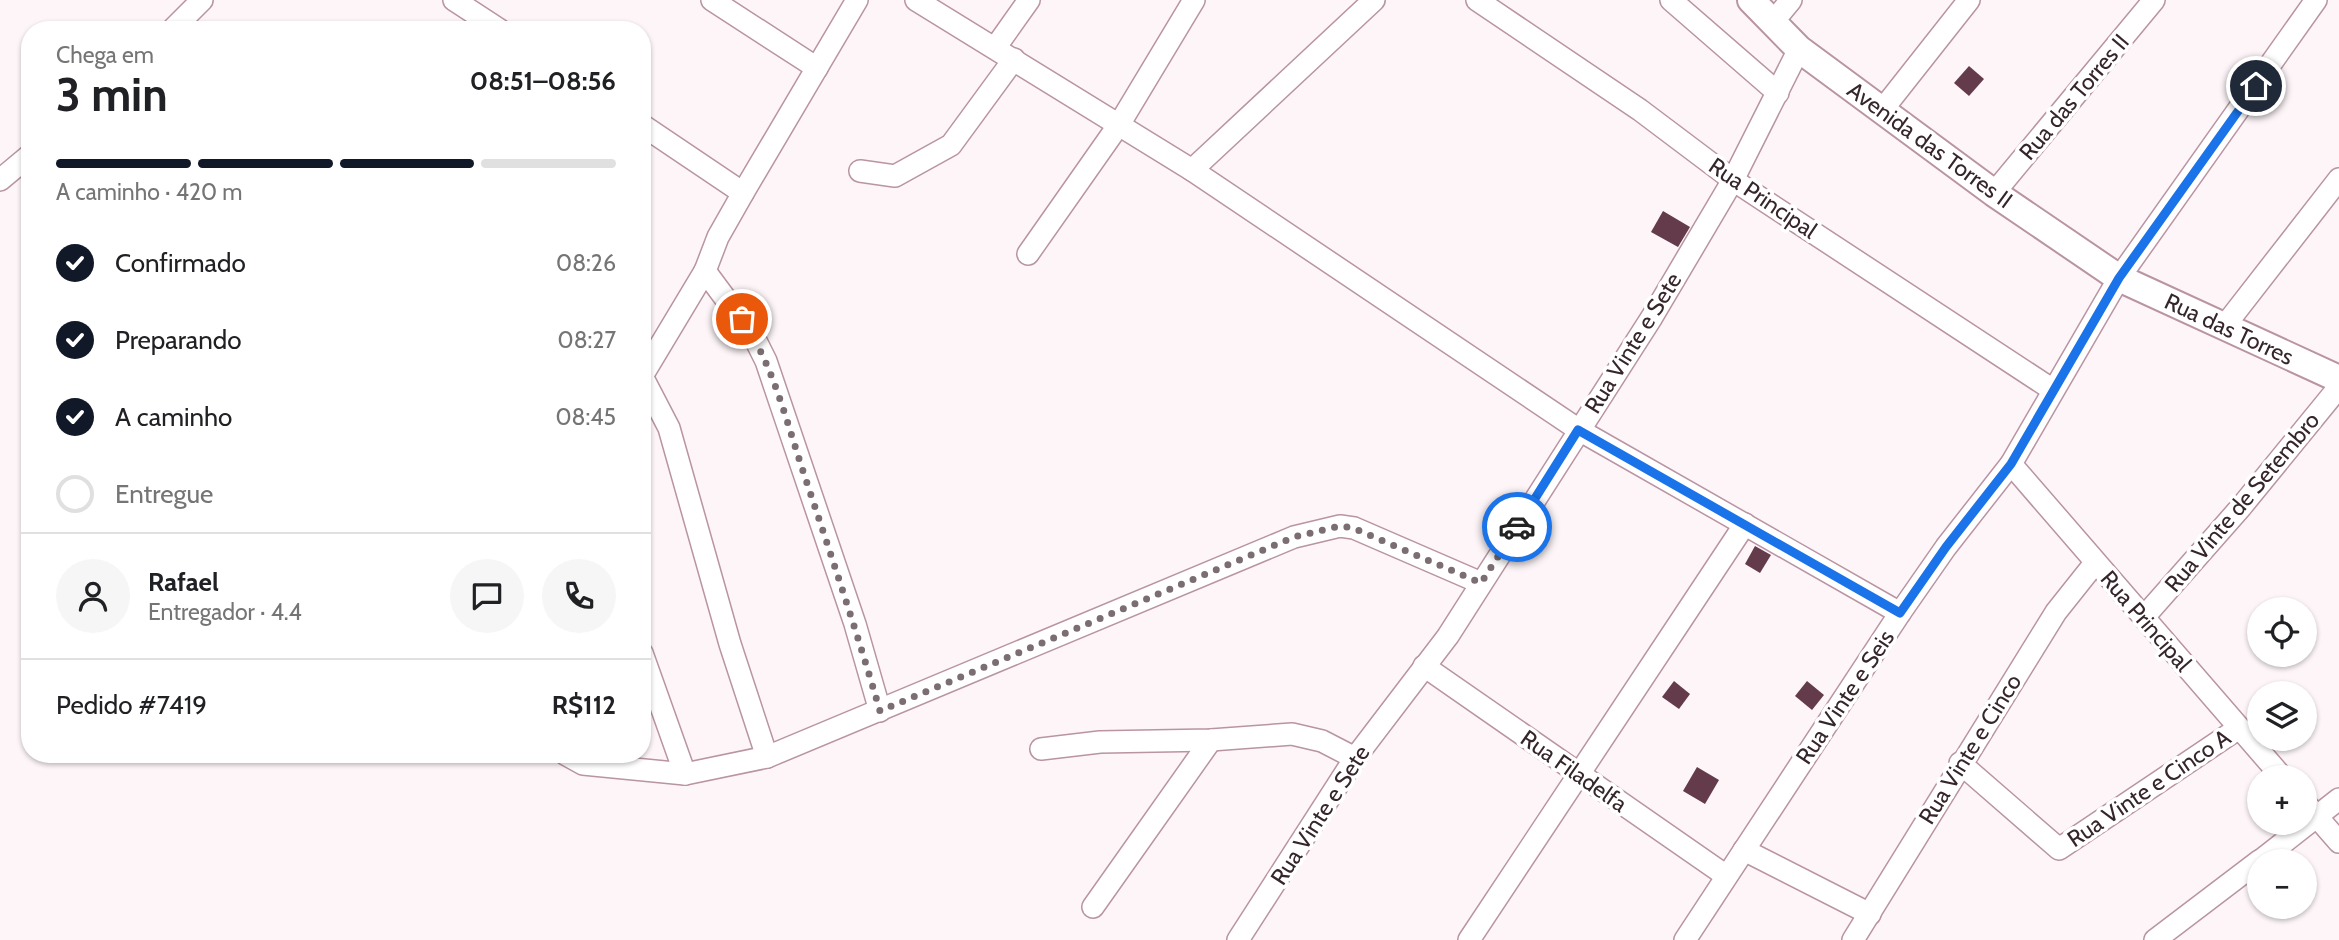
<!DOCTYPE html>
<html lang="pt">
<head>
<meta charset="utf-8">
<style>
  body { margin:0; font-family:Cabin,sans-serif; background:#f6f6f6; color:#202124; height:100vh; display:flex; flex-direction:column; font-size:26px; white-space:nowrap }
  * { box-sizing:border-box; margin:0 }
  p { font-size:23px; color:#757577 }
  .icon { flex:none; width:38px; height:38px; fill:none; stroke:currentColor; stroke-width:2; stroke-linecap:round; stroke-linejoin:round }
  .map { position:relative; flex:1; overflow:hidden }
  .sheet { position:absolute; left:21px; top:21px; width:630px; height:742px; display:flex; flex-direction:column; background:#fff; border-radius:28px; box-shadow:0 2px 5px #0004 }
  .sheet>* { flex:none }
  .fabs { position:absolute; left:2247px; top:597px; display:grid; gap:14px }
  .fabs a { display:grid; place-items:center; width:70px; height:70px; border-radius:50%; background:#fff; box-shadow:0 2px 5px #0004; font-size:35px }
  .pin { position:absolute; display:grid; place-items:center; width:60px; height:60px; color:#fff; margin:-30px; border:4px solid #fff; border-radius:50%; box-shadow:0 2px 7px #0007 }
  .courier { position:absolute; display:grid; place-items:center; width:70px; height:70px; margin:-35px; border:5px solid #1a73e8; border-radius:50%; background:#fff; color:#222; box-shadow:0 2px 9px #0007 }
  .headline em { font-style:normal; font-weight:700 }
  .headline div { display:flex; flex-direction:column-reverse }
  .headline { display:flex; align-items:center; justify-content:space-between; height:119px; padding:0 35px }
  h1 { font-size:46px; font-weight:700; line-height:52px }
  .bar { display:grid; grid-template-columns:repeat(4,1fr); gap:10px 7px; align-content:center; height:84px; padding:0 35px }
  .bar i { height:9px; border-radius:5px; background:#e0e0e0 }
  .bar .on { background:#111827 }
  .bar p { grid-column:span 4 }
  .line { display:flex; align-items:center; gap:18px; padding:0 35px; border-top:2px solid #e0e0e0 }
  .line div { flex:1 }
  .round { display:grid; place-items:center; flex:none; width:74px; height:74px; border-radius:37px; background:#f6f6f6 }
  ol { padding:0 35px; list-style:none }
  li { display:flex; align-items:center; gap:21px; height:77px }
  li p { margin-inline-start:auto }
  li .icon { padding:7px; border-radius:50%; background:#111827; color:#fff; stroke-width:4 }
  li:last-child { color:#757577 }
  li i { width:38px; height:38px; border:4px solid #e0e0e0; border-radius:50% }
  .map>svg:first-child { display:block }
</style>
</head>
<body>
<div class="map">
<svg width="2339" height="940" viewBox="0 0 2339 940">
  <rect width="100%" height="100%" fill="#fdf5f8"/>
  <g fill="#633b4b">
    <path d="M1969,66L1984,79L1969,96L1954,83Z"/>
    <path d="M1663,211L1690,227L1678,247L1651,232Z"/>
    <path d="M1755,546L1771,555L1760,573L1745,564Z"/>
    <path d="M1674,681L1690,694L1679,709L1662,697Z"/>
    <path d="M1807,681L1824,695L1812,710L1795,696Z"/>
    <path d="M1697,767L1719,780L1705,804L1683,791Z"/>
  </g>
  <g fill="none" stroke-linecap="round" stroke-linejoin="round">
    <g stroke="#b994a2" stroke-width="24">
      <g id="minor">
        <path d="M454,0L500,30"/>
        <path d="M712,0L817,68"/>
        <path d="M916,0L1192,170L1579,430L1900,613"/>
        <path d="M1477,0L1640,110L1733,180L2053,390"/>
        <path d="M1671,0L1778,93"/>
        <path d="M1772,23L1791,0"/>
        <path d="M172,30L202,0"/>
        <path d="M995,48L1029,0"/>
        <path d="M1883,109L1969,0"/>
        <path d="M642,125L743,193"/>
        <path d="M1192,170L1374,0"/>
        <path d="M860,171L895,176L951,145L1014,59"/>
        <path d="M0,180L30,155"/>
        <path d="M1994,193L2154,0"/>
        <path d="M1028,254L1120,123L1194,0"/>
        <path d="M705,271L754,337L766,361L855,624L880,711"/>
        <path d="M2223,328L2339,179"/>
        <path d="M642,376L705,271L718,237L743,193L857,0"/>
        <path d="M642,376L669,428L730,644L767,757"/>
        <path d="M2011,464L2282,777"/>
        <path d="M2144,617L2241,507L2339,387"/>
        <path d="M642,653L685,774"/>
        <path d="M1424,666L1725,875"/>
        <path d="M1041,749L1100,742L1211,740L1292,734L1322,741L1355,758"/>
        <path d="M565,754L583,764L685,774L767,757L1294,537L1340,526L1354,528L1481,583"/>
        <path d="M1960,763L2059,849L2239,728"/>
        <path d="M2305,803L2339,842"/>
        <path d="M1744,850L1870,914"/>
        <path d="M2260,861L2339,799"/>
        <path d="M1093,907L1211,740"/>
        <path d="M1238,940L1355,758L1448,636L1652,317L1733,180L1799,49"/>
        <path d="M1469,940L1745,524"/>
        <path d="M1685,940L1900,613L1946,547L2011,464L2119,278L2316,0"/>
        <path d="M1853,940L2056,612L2095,563"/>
        <path d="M2155,940L2259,861"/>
      </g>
    </g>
    <g stroke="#b994a2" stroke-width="30">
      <path id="tertiary" d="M1751,0L1799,49L1994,193L2119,278L2339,379"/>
    </g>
    <use href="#minor" stroke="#fff" stroke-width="21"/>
    <use href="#tertiary" stroke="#fff" stroke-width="26"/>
  </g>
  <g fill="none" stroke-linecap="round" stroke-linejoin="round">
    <path stroke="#7b6e73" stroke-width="7" stroke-dasharray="0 12.6" d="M742,319C774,366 787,424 805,477C831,555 857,632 880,711L1294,537L1340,526L1353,528L1481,583L1517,527"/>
    <path stroke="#1a73e8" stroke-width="9" d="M1517,527L1578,430L1900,613L1946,547L2011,464L2119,278L2256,86"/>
  </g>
  <g text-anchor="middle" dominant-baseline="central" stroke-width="7" stroke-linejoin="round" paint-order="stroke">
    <g font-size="23" fill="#35262c" stroke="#fff">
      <text transform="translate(2074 97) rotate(-50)">Rua das Torres II</text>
      <text transform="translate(1930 145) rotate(36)">Avenida das Torres II</text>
      <text transform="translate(1763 198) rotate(34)">Rua Principal</text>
      <text transform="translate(2229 329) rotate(25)">Rua das Torres</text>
      <text transform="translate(1633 343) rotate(-58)">Rua Vinte e Sete</text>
      <text transform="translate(2242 502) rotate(-50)">Rua Vinte de Setembro</text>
      <text transform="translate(2146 621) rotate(49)">Rua Principal</text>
      <text transform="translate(1845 697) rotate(-56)">Rua Vinte e Seis</text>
      <text transform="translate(1970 749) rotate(-58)">Rua Vinte e Cinco</text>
      <text transform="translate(1574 771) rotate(35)">Rua Filadelfa</text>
      <text transform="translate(2149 788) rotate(-34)">Rua Vinte e Cinco A</text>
      <text transform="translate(1320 815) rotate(-57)">Rua Vinte e Sete</text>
    </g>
  </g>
</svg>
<div class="fabs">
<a><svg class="icon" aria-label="locate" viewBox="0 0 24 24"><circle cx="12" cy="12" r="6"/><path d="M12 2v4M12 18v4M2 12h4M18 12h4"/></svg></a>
<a><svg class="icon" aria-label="layers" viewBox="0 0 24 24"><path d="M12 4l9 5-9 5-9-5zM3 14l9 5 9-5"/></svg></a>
<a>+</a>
<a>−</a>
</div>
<div class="pin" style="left:742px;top:319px;background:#ea580c"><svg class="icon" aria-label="bag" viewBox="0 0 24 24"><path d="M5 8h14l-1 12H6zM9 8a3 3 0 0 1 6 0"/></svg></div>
<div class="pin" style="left:2256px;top:86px;background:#1f2937"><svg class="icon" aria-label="home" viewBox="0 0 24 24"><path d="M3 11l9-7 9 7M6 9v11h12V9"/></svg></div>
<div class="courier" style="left:1517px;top:527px"><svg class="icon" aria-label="car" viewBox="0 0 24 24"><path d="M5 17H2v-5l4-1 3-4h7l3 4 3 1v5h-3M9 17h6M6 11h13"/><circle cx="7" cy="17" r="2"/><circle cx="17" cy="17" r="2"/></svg></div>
<section class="sheet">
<div class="headline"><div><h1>3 min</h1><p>Chega em</p></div><em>08:51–08:56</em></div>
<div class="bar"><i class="on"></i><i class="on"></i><i class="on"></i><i></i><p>A caminho · 420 m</p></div>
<ol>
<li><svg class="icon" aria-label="check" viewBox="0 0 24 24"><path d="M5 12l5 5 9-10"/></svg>Confirmado<p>08:26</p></li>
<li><svg class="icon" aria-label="check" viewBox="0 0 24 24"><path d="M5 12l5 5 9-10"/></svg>Preparando<p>08:27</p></li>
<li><svg class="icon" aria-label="check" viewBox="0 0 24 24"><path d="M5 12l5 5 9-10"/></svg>A caminho<p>08:45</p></li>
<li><i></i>Entregue</li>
</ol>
<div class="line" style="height:126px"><a class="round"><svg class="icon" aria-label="person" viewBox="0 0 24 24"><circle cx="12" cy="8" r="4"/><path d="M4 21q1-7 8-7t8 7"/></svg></a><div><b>Rafael</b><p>Entregador · 4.4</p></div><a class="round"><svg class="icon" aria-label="chat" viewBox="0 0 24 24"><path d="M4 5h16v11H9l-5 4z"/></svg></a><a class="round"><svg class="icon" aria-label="phone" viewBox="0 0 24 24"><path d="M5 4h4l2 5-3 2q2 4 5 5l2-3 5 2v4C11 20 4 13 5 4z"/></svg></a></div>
<div class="line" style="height:91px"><div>Pedido #7419</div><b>R$112</b></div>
</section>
</div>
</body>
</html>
